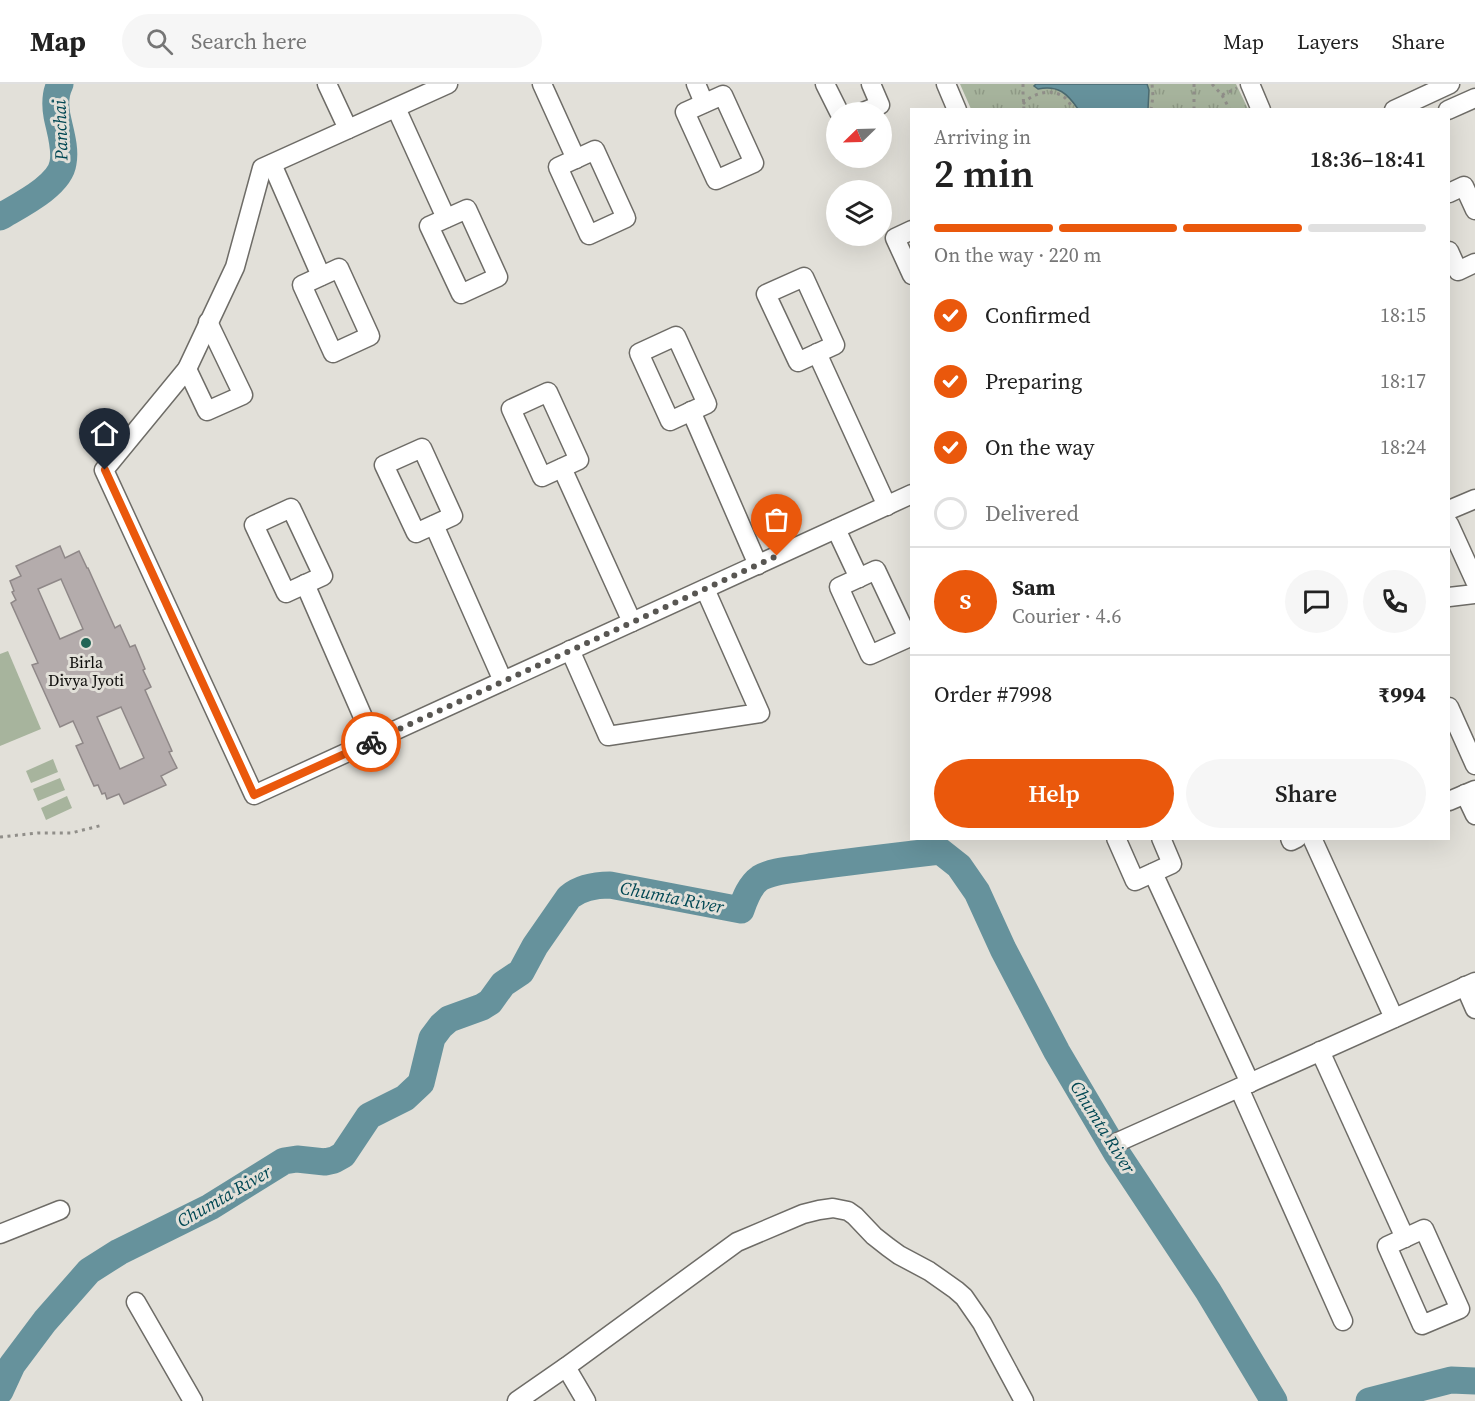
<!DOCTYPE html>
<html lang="en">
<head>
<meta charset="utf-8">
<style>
  body { margin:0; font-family:"Source Serif 4",serif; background:#f6f6f6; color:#222; height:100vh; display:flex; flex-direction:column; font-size:22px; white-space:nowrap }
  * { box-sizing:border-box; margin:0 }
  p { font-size:20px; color:#767676 }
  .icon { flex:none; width:33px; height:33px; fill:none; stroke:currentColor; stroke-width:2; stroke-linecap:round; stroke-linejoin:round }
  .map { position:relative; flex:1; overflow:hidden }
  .side { position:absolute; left:910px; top:24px; width:540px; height:732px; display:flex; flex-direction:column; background:#fff; border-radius:0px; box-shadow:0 6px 24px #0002 }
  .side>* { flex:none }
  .needle { width:39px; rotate:247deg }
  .fabs { position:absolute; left:826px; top:18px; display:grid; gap:12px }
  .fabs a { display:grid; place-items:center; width:66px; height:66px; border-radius:50%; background:#fff; box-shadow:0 6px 24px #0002; font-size:30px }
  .pin { position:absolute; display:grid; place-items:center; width:51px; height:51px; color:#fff; margin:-62px -26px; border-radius:50% 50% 50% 0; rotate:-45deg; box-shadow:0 0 6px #0007 }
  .pin .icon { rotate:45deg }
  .courier { position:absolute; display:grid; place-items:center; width:60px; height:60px; margin:-30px; border:4px solid #ea580c; border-radius:50%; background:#fff; color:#222; box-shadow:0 2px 8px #0007 }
  .head em { font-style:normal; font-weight:600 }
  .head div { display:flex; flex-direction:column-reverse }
  .head { display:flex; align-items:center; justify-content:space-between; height:102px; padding:0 24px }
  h1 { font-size:39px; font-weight:600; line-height:45px }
  .bar { display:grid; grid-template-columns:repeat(4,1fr); gap:9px 6px; align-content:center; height:72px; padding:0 24px }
  .bar i { height:8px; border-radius:4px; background:#e0e0e0 }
  .bar .selected { background:#ea580c }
  .bar p { grid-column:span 4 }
  .line { display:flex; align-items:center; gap:15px; padding:0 24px; border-top:2px solid #e0e0e0 }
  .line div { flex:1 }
  .round { display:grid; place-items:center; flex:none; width:63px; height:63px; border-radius:32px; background:#f6f6f6 }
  ol { padding:0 24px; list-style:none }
  li { display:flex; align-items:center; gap:18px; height:66px }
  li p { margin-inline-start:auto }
  li .icon { padding:6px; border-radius:50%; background:#ea580c; color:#fff; stroke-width:4 }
  li:last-child { color:#767676 }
  li i { width:33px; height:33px; border:3px solid #e0e0e0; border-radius:50% }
  .primary-button { display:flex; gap:12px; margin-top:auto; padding:12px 24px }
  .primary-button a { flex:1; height:69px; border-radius:36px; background:#ea580c; color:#fff; font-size:24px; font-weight:600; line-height:69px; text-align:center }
  .primary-button a+a { background:#f6f6f6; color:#222 }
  header { display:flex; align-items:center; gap:36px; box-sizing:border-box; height:84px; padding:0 30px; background:#fff; border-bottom:2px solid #e0e0e0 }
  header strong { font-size:28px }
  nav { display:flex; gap:33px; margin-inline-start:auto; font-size:21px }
  .search { width:420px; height:54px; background:#f6f6f6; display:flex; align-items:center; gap:15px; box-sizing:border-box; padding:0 21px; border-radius:33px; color:#767676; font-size:22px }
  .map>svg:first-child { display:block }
</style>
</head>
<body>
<header>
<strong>Map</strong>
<div class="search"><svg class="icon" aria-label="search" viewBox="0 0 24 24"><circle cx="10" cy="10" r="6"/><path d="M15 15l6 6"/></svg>Search here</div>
<nav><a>Map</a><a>Layers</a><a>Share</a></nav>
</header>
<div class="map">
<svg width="1475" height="1317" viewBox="0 0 1475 1317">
  <defs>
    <pattern id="grass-tufts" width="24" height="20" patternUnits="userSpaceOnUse" patternTransform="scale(1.5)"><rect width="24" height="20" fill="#a7b49d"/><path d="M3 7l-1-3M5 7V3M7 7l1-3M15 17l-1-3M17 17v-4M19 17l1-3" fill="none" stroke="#8f9a86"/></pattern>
  </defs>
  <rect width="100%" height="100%" fill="#e2e0d9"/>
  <path fill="url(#grass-tufts)" d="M960,0H1236L1248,25H971Z"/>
  <g fill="#a7b49d">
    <path d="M8,567L41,645L0,662V570Z"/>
    <path d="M53,675L58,688L31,699L26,687Z"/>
    <path d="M60,694L65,706L38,717L33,705Z"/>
    <path d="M67,712L72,724L46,736L41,724Z"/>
  </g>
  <path fill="#66929c" stroke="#4b6a70" stroke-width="1.5" d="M1036,0H1147L1149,6L1148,25H1078C1067,9 1058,1 1038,5L1034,2Z"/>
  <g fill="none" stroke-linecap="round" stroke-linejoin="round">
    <g stroke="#66929c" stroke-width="27">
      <path d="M0,133C18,122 60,102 63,79C66,64 60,47 57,32C55,21 55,10 60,0"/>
      <path d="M0,1307L12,1281L45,1237L89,1187L119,1168L210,1123L284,1077L297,1075L325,1078L334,1076L343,1071L369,1032L405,1014L421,999L432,954L441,942L449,935L482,923L490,918L503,900L521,888L535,862L569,813C581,803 595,801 610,801L741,826C745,814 750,801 760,794C774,786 794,786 810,783C854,777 897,772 940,767L959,782L977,808L1003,865L1057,968L1116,1068L1208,1207L1274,1317"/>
      <path d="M1369,1317L1451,1296L1475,1297"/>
    </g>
  </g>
  <path fill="#b4acac" stroke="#8f8888" stroke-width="1.5" fill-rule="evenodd" d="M60,462L65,474L79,467L87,484H88L115,544L120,541L130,563L135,561L145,585L143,586L151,603L145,606L172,667L169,668L177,684L161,692L166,701L124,720L119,710L107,715L105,709L102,710L98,701L94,702L76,662L83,659L73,637L60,643L32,581L38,579L11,519L16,516L12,508L14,507L10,497L21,492L16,482ZM61,495L83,545L60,555L38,505ZM121,623L144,674L120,685L97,633Z"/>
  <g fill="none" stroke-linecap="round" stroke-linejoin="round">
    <g stroke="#6e6c67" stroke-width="21">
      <g id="minor">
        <path d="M327,0L348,45"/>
        <path d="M448,0L262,84L235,183L187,285L104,386L254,711L912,410"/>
        <path d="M542,0L576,75"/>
        <path d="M696,0L704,19"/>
        <path d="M825,0L839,28"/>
        <path d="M946,0L957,26"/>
        <path d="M1250,0L1261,26"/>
        <path d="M723,11L754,79L716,96L685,28Z"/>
        <path d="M396,24L446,134"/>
        <path d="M1394,26L1450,0"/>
        <path d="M1448,26L1475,14"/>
        <path d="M863,28L880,21L871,0"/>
        <path d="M595,66L626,134L589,151L558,83Z"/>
        <path d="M272,80L321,192"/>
        <path d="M1449,109L1464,102L1475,126"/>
        <path d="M467,125L498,193L461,210L429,142Z"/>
        <path d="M912,146L895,154L912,191"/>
        <path d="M1449,167L1458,187L1475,179"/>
        <path d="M339,184L370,252L333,269L302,201Z"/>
        <path d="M804,193L835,261L798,278L766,210Z"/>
        <path d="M676,252L707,320L670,337L639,269Z"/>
        <path d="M817,269L887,422"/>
        <path d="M187,285L207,327L243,311L208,238"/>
        <path d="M548,308L579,376L542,393L511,325Z"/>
        <path d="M691,327L758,481"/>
        <path d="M422,364L453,432L416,449L384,381Z"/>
        <path d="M562,384L632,538"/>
        <path d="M291,424L323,492L286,509L254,441Z"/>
        <path d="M1449,426L1475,415"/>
        <path d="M1449,440L1475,497"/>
        <path d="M434,441L503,597"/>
        <path d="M836,445L859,494"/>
        <path d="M876,486L908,554L870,571L839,503Z"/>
        <path d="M305,500L373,656"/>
        <path d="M1449,513L1475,510"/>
        <path d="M570,566L608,652L760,629L705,505"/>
        <path d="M1449,623L1475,681"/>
        <path d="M1465,710L1475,731"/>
        <path d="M1449,717L1475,706"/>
        <path d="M1116,754L1135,797L1172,780L1161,754"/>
        <path d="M1290,754L1291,757L1297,754"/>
        <path d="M1312,754L1394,934"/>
        <path d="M1153,789L1250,999"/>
        <path d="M1465,902L1475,925"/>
        <path d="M1320,967L1405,1154"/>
        <path d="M1239,1004L1343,1237"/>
        <path d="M1118,1058L1475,898"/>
        <path d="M1424,1145L1460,1225L1422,1241L1387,1162Z"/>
        <path d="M0,1150L60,1126"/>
        <path d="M136,1218L193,1317"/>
        <path d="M566,1283L586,1317"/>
        <path d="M517,1317L566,1283L737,1158L803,1130L819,1126L833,1124L848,1127L855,1132L874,1152L888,1163L899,1171L929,1187L956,1206L964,1213L982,1239L1024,1317"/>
      </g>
    </g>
    <g stroke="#908e89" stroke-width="3" stroke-dasharray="3 4.5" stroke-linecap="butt">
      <path d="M1023,0V9L1024,26"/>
      <path d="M1194,0V26"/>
      <path d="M1212,0L1222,11L1230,26"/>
      <path d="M1222,11L1237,4"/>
      <path d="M1023,20C1032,9 1052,4 1064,13C1068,16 1071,21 1073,26"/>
      <path d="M1151,26L1153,12L1152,0"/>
      <path d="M0,753L38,749H71L103,741"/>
    </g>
    <use href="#minor" stroke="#fff" stroke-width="18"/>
  </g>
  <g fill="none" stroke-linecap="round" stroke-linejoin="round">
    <path stroke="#585652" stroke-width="6" stroke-dasharray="0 10.8" d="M371,658L777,472"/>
    <path stroke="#ea580c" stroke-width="8" d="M105,386L254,711L371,658"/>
  </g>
  <circle fill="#216556" stroke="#e2e0d9" stroke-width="2" cx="86" cy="559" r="6"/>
  <g text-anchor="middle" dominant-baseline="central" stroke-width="6" stroke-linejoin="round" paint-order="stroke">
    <g font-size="16" fill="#0d0c0a" stroke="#e2e0d9">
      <text x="86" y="578">Birla<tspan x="86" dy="18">Divya Jyoti</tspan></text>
    </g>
    <g font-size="18" font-style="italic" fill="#004753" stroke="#e2e0d9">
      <text transform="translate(60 46) rotate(-92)">Panchai</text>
      <text transform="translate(672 813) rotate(11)">Chumta River</text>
      <text transform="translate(1103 1043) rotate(58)">Chumta River</text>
      <text transform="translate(224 1112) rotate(-30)">Chumta River</text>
    </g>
  </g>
</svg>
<div class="fabs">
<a><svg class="needle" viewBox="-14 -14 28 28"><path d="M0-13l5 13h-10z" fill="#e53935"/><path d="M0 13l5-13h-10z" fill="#767676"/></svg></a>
<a><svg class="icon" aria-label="layers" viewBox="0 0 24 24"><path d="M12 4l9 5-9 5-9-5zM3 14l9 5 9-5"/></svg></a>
</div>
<div class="pin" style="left:777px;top:472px;background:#ea580c"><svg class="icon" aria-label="bag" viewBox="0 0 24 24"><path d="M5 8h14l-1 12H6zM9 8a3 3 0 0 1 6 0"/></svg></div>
<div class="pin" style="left:105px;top:386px;background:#1f2937"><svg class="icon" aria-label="home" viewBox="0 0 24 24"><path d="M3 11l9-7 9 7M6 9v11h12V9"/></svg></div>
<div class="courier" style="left:371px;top:658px"><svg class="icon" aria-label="bike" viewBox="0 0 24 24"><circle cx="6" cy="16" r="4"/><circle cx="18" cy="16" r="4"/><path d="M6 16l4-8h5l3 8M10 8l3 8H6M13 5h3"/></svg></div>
<section class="side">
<div class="head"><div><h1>2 min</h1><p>Arriving in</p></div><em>18:36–18:41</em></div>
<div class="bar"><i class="selected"></i><i class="selected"></i><i class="selected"></i><i></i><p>On the way · 220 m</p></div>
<ol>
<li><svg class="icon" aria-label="check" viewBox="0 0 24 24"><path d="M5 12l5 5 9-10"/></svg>Confirmed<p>18:15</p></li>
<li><svg class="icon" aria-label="check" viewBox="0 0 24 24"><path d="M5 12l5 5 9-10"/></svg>Preparing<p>18:17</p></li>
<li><svg class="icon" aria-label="check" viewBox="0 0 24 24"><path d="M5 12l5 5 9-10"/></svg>On the way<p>18:24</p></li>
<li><i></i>Delivered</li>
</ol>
<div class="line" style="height:108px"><b class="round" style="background:#ea580c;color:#fff">S</b><div><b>Sam</b><p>Courier · 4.6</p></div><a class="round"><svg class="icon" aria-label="chat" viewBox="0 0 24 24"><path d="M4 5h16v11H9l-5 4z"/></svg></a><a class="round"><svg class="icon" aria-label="phone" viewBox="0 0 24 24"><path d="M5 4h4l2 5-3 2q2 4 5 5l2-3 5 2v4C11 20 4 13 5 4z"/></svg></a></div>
<div class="line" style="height:78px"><div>Order #7998</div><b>₹994</b></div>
<div class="primary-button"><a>Help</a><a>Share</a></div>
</section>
</div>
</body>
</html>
